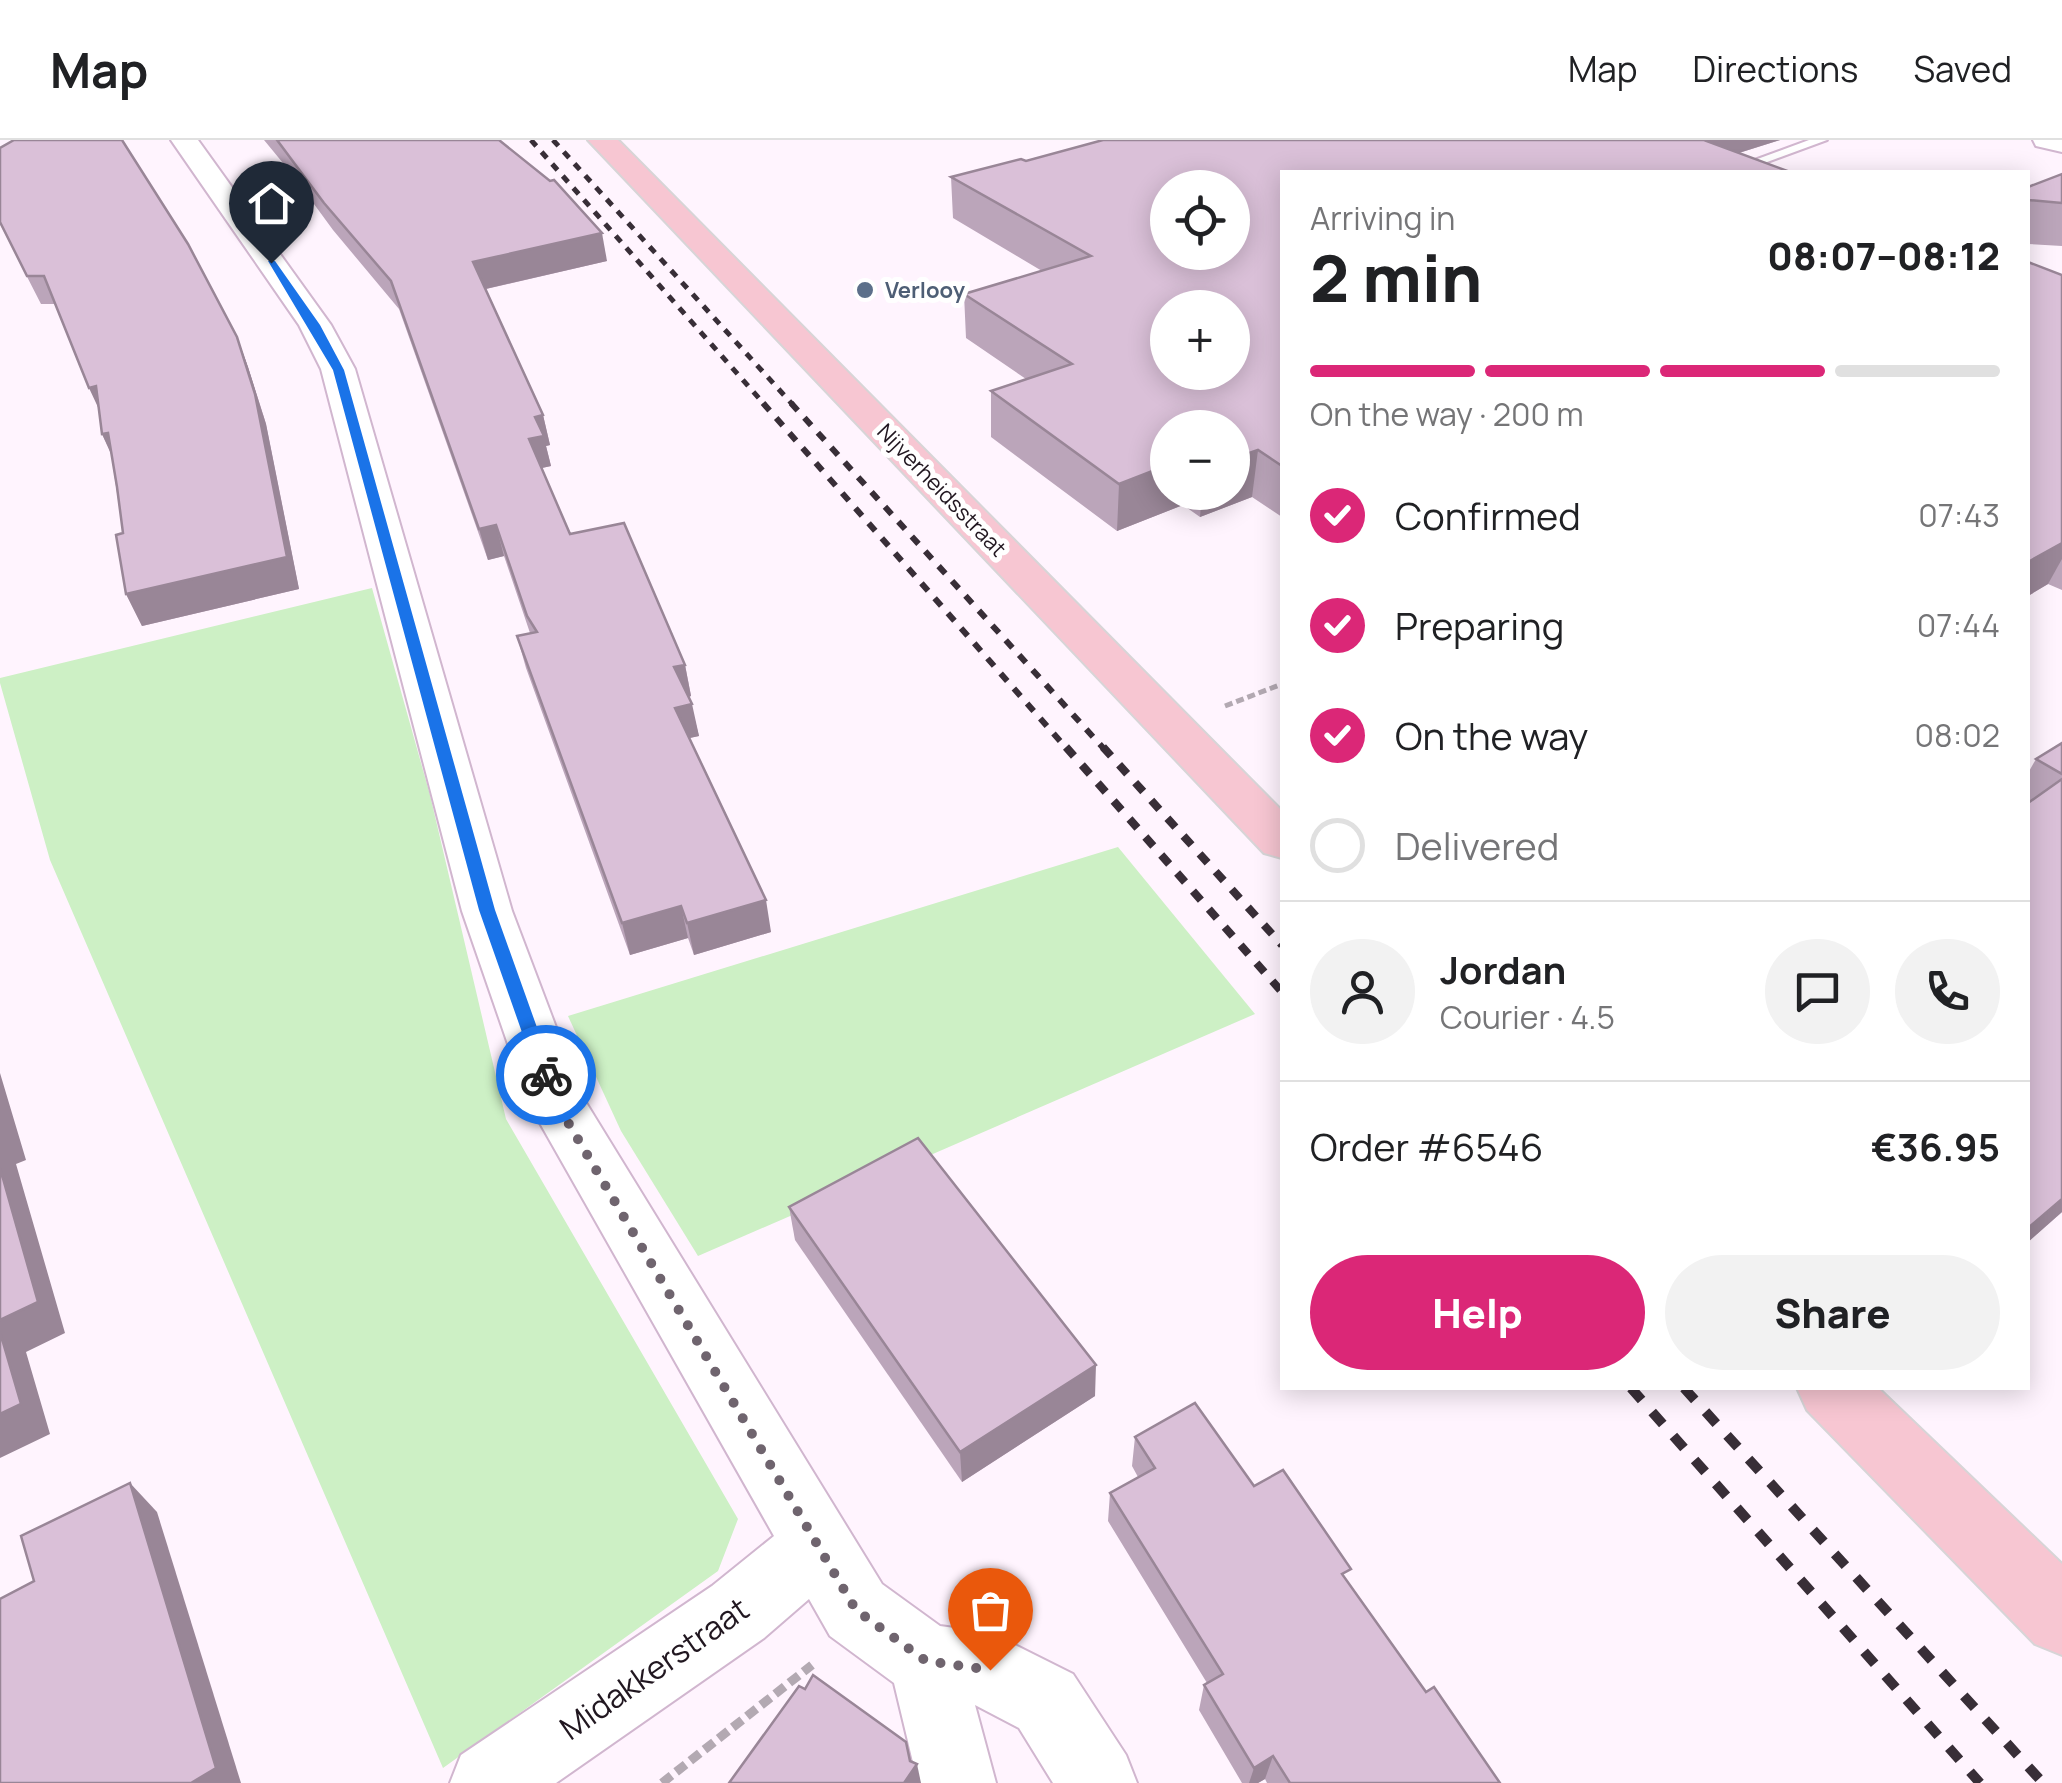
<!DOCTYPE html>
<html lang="en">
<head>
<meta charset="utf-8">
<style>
  body { margin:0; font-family:Manrope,sans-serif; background:#f2f2f2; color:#202124; height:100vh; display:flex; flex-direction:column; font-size:38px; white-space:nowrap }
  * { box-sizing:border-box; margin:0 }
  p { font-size:32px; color:#757577 }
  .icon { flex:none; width:55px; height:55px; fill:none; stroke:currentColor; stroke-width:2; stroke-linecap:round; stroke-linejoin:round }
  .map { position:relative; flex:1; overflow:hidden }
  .side { position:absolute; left:1280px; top:30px; width:750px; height:1220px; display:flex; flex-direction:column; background:#fff; border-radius:0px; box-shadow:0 5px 25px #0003 }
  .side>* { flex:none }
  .buttons { position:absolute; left:1150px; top:30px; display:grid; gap:20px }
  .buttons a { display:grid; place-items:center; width:100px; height:100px; border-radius:50%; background:#fff; box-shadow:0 5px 25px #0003; font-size:50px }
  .pin { position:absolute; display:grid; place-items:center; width:85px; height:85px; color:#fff; margin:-102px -42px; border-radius:50% 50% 50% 0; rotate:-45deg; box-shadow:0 0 10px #0007 }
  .pin .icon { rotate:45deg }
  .courier { position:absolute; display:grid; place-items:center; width:100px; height:100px; margin:-50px; border:8px solid #1a73e8; border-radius:50%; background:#fff; color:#222; box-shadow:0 2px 12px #0007 }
  .overview em { font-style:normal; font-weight:800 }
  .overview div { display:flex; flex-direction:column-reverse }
  .overview { display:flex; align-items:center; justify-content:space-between; height:170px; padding:0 30px }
  h1 { font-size:65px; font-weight:800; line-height:75px }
  .bar { display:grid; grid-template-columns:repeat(4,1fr); gap:15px 10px; align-content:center; height:120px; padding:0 30px }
  .bar i { height:12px; border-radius:8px; background:#e0e0e0 }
  .bar .active { background:#db2777 }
  .bar p { grid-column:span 4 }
  .line { display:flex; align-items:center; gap:25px; padding:0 30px; border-top:2px solid #e0e0e0 }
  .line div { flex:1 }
  .round { display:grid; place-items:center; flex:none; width:105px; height:105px; border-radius:52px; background:#f2f2f2 }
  ol { padding:0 30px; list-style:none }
  li { display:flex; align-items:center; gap:30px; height:110px }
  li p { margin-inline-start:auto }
  li .icon { padding:10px; border-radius:50%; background:#db2777; color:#fff; stroke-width:4 }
  li:last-child { color:#757577 }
  li i { width:55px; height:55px; border:5px solid #e0e0e0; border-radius:50% }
  .action { display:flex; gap:20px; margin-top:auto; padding:20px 30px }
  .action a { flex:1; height:115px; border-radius:60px; background:#db2777; color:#fff; font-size:40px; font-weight:800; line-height:115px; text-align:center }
  .action a+a { background:#f2f2f2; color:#202124 }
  header { display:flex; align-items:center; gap:60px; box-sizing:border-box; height:140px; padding:0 50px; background:#fff; border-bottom:2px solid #e0e0e0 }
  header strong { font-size:48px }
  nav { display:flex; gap:55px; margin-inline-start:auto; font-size:35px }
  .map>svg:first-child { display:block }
</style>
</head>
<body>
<header>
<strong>Map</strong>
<nav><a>Map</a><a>Directions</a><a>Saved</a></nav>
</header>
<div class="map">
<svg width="2062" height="1643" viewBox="0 0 2062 1643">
  <rect width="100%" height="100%" fill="#fff4fe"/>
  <g fill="#cdf0c5">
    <path d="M372,448L430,655L506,979L738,1379L718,1431L443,1628L50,720L0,543V538Z"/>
    <path d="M1118,707L1255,874L698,1116L621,991L568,876Z"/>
  </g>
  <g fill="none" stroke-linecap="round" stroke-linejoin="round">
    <g stroke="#d1b6cf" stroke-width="4">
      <path id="lane" d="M1809,0H1827L1740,32H1722Z"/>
    </g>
    <g stroke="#d1b6cf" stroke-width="4">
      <g id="street">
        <path d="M171,0H198L331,185L355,229L512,771L582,956L882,1444L940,1486L991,1493L1073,1534L1126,1615L1137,1643H1053L1019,1588L975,1565L996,1643H918L894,1543L830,1496L809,1459L764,1498L556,1643H450L461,1615L712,1446L774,1396L528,962L462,771L321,229L299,185Z"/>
        <path d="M2033,0H2062V12L2036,6Z"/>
      </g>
    </g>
    <g stroke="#d7d5d7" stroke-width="4">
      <g id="primary">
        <path d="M588,0H618L1282,671V718L1264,713Z"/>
        <path d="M1797,1248H1878L2062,1424V1515L2035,1504L1807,1270Z"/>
      </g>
    </g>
    <path stroke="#b3a9b2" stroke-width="5" stroke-dasharray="8 4" stroke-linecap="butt" d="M1225,566L1282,544"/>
    <path stroke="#b3a9b2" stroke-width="9" stroke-dasharray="12 6" stroke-linecap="butt" d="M662,1643L812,1525"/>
    <use href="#lane" fill="#fff" fill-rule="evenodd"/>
    <use href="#street" fill="#fff" fill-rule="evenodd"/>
    <use href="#primary" fill="#f7c6d2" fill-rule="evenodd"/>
    <g stroke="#382e37" stroke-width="5" stroke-dasharray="8 8" stroke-linecap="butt">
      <path d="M531,0L765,265"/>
      <path d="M553,0L793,265"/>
    </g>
    <g stroke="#382e37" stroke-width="6" stroke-dasharray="10 10" stroke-linecap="butt">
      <path d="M763,263L1068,610"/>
      <path d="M791,263L1105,610"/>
    </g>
    <g stroke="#382e37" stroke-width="8" stroke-dasharray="12 12" stroke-linecap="butt">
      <path d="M1066,607L1282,852"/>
      <path d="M1103,607L1282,805"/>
    </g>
    <g stroke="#382e37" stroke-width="10" stroke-dasharray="16 16" stroke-linecap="butt">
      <path d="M1631,1248L1980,1643"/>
      <path d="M1684,1248L2043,1643"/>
    </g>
  </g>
  <g fill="#bba5ba" fill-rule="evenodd">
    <path d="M264,0H499L607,121L486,149L543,275L550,305L546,306L551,326L542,328L570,394L685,525L691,556L689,557L699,596L689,598L771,792L694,815L688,798L630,815L526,528L517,496L530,493L504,416L488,420L399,169L333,90L292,34Z"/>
    <path d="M1103,0H1780L1739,13L1282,32V377L1252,357L1200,377L1183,365L1117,391L991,297V251L1026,239L966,198L964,154L1042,131L953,78L951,37L1026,21ZM1168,288L1232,352H1168Z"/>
    <path d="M0,8L237,197L248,227L266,284L299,449L142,486L126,454L123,393L111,313L102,294L99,268L56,164H41L0,84Z"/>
    <path d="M2062,34V106L2028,104V47Z"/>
    <path d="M2028,122L2062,135V450L2048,444L2028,456Z"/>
    <path d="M2062,603V1072L2028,1102V633L2036,619Z"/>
    <path d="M789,1067L1095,1256L962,1342L795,1100Z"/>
    <path d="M1135,1297L1254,1346L1347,1441L1426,1552L1500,1643H1267L1265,1639L1258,1643H1242L1199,1570L1204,1545L1207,1543L1108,1381L1110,1353L1138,1337L1132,1326Z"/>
  </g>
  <g fill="#998697">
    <path d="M1685,0H1780L1678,32Z"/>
    <path d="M602,93L607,121L481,150L473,122Z"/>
    <path d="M237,197L248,227L266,284L299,449L142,486L126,454Z"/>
    <path d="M96,246L103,278L89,248Z"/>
    <path d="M543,275L550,305L546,306L551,326L537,329L529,299L535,277Z"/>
    <path d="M108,293L116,325L102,294Z"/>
    <path d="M1258,310L1252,357L1200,377L1202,352H1232V319Z"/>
    <path d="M1168,325V352H1184L1183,365L1117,391L1119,344Z"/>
    <path d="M496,385L504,416L488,420L479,389Z"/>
    <path d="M2062,403V419L2048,444L2028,456V422Z"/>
    <path d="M685,525L691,556L681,559L674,527Z"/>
    <path d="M692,564L699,596L681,600L675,568Z"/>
    <path d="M766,760L771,792L694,815L687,783Z"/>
    <path d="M681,766L688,798L630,815L622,783Z"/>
    <path d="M0,933L26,1020L16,1024L65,1193L26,1212L50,1294L0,1318Z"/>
    <path d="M2062,1059V1072L2028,1102V1088Z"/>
    <path d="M1096,1225L1095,1256L962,1342L960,1312Z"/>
    <path d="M130,1343L157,1372L241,1643H191Z"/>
    <path d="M1273,1616L1265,1639L1258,1643H1249L1254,1628Z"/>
    <path d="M917,1624L921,1643H904Z"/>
  </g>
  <g fill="#dac0d8" stroke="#998697" stroke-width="2.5" fill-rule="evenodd">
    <path d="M14,0H122L188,104L237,197L255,254L287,417L126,454L116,395L123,393L117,347L108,293L102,294L96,246L89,248L44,136H27L0,82V8Z"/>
    <path d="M277,0H499L550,41L554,40L602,93L473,122L543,275L535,277L544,296L529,299L570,394L624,383L685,525L674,527L692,564L675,568L766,760L687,783L681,766L622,783L517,496L537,492L527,476L496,385L479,389L391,141L324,63Z"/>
    <path d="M1103,0H1704L1790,32H1282V326L1258,310L1232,319V288H1168V325L1119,344L991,251L1072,224L964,154L1091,116L951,37L1021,19L1026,21ZM1168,48H1232V112H1168ZM1168,168H1232V232H1168Z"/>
    <path d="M2062,34V63L2028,60V47Z"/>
    <path d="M2028,122L2062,135V403L2028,422Z"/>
    <path d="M2062,603V634L2036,619Z"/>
    <path d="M2062,639V1059L2028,1088V663Z"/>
    <path d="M918,998L1096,1225L960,1312L789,1067Z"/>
    <path d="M0,1028L38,1162L0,1180Z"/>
    <path d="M0,1192L21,1264L0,1274Z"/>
    <path d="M1195,1263L1254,1346L1283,1330L1351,1429L1342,1434L1426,1552L1434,1547L1500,1643H1290L1273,1616L1254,1628L1204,1545L1223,1534L1110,1353L1155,1328L1135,1297Z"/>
    <path d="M130,1343L216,1628L191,1643H0V1459L34,1441L21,1396Z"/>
    <path d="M813,1535L906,1602L910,1621L917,1624L904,1643H729L799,1546L805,1549Z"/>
  </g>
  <path fill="#1a73e8" d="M268,121H275L320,185L344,230L495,770L554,935L552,940H539L537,935L479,770L333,230Z"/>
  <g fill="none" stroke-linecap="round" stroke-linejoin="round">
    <path stroke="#6f646e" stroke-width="10" stroke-dasharray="0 18" d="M546,935L556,962L856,1470L926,1521L990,1530"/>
  </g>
  <circle fill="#5c6f8a" stroke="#fff" stroke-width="4" cx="865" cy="150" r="10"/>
  <g text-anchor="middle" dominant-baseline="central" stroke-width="10" stroke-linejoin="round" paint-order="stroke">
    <g font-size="22" font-weight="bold" fill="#4e5e75" stroke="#fff" text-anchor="start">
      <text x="885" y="150">Verlooy</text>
    </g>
    <g font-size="22" fill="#211720" stroke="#fff">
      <text transform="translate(942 350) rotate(46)">Nijverheidsstraat</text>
    </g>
    <g font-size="32" fill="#211720" stroke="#fff">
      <text transform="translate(654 1528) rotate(-35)">Midakkerstraat</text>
    </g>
  </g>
</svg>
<div class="buttons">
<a><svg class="icon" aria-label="locate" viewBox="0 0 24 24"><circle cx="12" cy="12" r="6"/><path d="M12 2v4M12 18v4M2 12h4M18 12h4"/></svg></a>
<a>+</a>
<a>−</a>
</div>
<div class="pin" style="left:990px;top:1530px;background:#ea580c"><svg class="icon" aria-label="bag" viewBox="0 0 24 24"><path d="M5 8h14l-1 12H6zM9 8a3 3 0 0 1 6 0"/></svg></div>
<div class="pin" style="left:271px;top:123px;background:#1f2937"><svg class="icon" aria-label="home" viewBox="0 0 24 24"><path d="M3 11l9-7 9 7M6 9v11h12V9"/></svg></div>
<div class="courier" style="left:546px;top:935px"><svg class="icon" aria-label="bike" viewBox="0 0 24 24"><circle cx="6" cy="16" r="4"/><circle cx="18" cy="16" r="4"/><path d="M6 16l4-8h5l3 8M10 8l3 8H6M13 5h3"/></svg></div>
<section class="side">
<div class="overview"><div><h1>2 min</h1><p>Arriving in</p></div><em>08:07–08:12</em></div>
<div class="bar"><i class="active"></i><i class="active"></i><i class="active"></i><i></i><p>On the way · 200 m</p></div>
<ol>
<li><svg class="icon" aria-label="check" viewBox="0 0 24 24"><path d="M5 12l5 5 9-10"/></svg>Confirmed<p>07:43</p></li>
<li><svg class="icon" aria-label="check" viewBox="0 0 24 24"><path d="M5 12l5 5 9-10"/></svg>Preparing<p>07:44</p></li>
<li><svg class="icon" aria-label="check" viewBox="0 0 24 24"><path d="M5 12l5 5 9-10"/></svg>On the way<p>08:02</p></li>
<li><i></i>Delivered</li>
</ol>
<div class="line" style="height:180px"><a class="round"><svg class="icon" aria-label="person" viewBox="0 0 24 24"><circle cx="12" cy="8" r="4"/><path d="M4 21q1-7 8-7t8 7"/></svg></a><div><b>Jordan</b><p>Courier · 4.5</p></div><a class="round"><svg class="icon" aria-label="chat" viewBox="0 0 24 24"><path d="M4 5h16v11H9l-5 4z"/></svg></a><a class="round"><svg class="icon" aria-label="phone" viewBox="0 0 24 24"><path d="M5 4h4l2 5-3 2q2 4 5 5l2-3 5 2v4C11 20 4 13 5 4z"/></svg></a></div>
<div class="line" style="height:130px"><div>Order #6546</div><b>€36.95</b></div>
<div class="action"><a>Help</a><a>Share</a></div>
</section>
</div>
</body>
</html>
